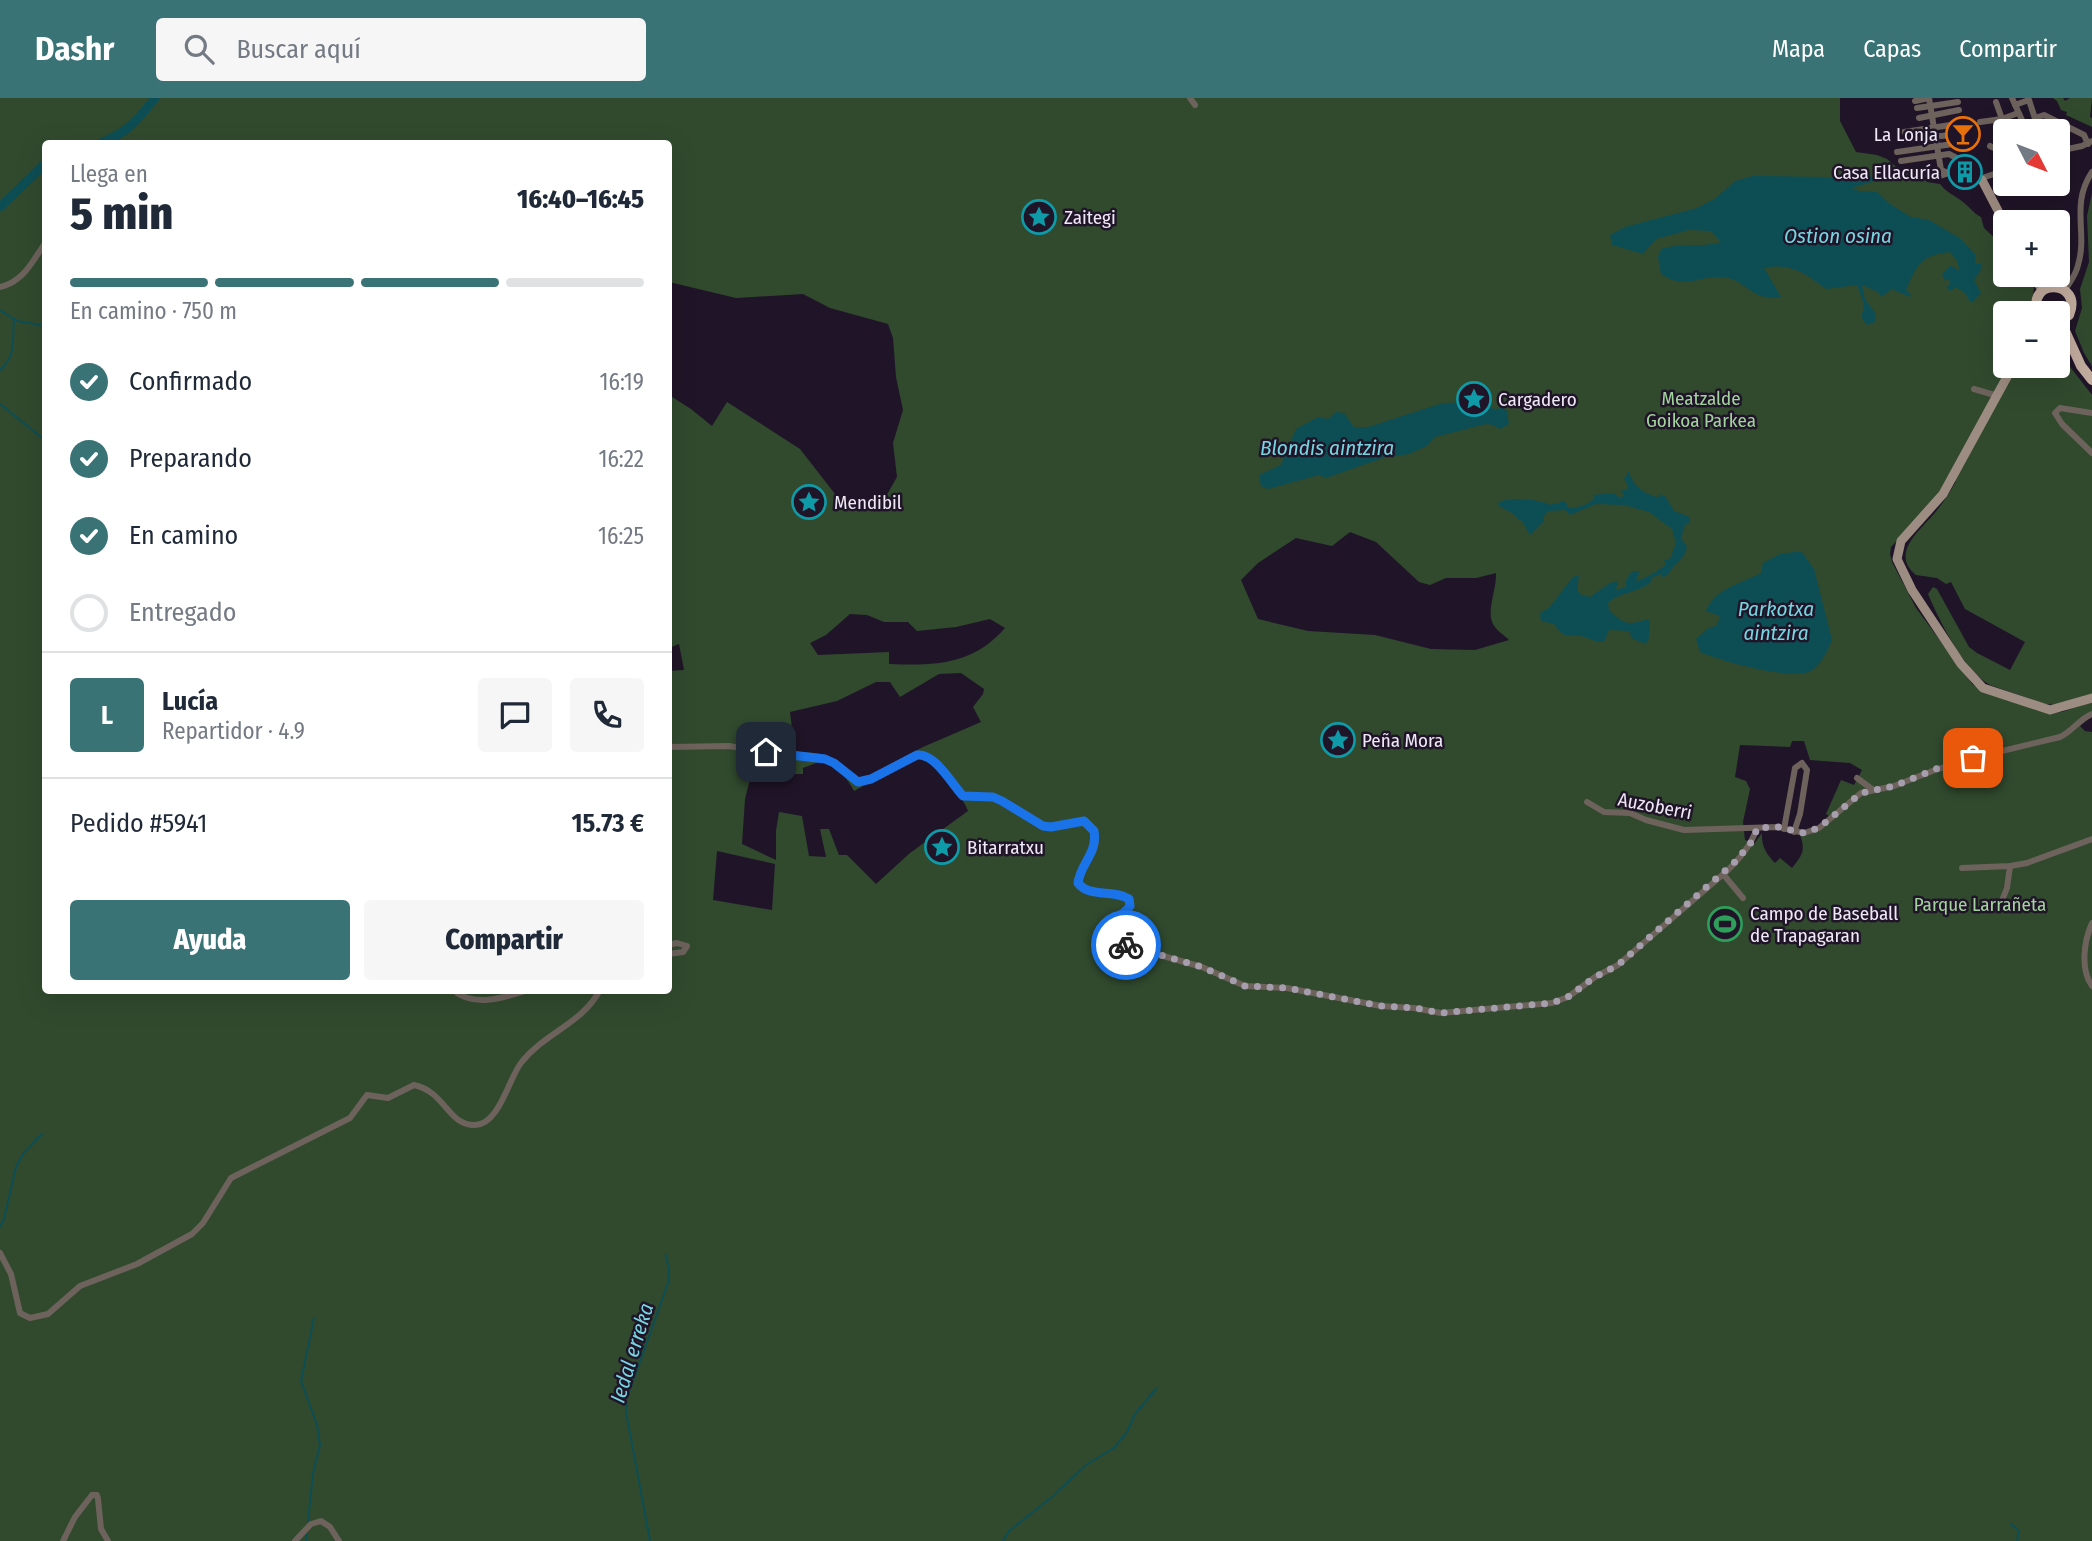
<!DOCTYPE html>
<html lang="es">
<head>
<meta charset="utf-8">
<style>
  body { margin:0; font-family:"Fira Sans Condensed",sans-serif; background:#f6f6f7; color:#1f2937; height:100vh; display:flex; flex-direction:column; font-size:26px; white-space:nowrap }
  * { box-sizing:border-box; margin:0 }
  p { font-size:23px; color:#747a83 }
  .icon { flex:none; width:38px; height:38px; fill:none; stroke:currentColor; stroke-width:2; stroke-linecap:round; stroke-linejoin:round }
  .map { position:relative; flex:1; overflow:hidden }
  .details { position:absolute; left:42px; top:42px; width:630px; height:854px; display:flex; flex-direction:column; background:#fff; border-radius:7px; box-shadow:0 7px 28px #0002 }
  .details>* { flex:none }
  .needle { width:46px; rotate:132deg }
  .tools { position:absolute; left:1993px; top:21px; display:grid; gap:14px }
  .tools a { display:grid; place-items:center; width:77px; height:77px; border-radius:7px; background:#fff; box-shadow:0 7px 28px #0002; font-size:35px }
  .pin { position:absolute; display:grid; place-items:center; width:60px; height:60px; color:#fff; margin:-30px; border-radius:14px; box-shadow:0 4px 10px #0006 }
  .courier { position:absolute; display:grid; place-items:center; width:70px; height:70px; margin:-35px; border:5px solid #1a73e8; border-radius:50%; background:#fff; color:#222; box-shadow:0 2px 9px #0007 }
  .head em { font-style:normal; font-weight:800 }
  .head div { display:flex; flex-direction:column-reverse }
  .head { display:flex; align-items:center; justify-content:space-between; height:119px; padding:0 28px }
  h1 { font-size:46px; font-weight:800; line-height:52px }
  .bar { display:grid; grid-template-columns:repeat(4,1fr); gap:10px 7px; align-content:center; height:84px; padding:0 28px }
  .bar i { height:9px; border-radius:5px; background:#e0e1e3 }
  .bar .selected { background:#397375 }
  .bar p { grid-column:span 4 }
  .line { display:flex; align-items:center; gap:18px; padding:0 28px; border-top:2px solid #e0e1e3 }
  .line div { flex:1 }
  .round { display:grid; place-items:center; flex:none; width:74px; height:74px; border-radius:7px; background:#f6f6f7 }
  ol { padding:0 28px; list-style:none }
  li { display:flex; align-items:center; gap:21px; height:77px }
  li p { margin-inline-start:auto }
  li .icon { padding:7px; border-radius:50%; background:#397375; color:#fff; stroke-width:4 }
  li:last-child { color:#747a83 }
  li i { width:38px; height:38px; border:4px solid #e0e1e3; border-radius:50% }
  .primary-button { display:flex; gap:14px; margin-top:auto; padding:14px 28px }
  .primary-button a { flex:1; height:80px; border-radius:7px; background:#397375; color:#fff; font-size:28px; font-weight:800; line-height:80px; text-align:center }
  .primary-button a+a { background:#f6f6f7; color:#1f2937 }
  header { display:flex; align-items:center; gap:42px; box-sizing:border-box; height:98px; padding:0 35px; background:#397375; color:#fff }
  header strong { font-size:33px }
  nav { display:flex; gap:38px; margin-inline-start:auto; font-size:24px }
  .search { width:490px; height:63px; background:#f6f6f7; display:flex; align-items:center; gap:18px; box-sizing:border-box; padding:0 24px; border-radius:7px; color:#747a83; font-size:26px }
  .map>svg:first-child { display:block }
</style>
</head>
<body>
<header>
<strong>Dashr</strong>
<div class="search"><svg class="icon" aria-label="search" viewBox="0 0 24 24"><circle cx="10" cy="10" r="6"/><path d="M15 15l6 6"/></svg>Buscar aquí</div>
<nav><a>Mapa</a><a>Capas</a><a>Compartir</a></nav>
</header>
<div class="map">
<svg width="2092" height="1443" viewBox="0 0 2092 1443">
  <rect width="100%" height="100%" fill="#201528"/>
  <g fill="#314a2e" fill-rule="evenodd">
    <path d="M0,0H1840V23L1856,54L1877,57L1887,61L1900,72L1919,74L1927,84L1940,86C1947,95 1954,97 1963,104C1970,109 1973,115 1981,119L1984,130L1997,142L2000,150L2005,151L2006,177H2028L2034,189L2031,215H2006V268H2058V243L2071,270L2092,297V596L2057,607L2045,606L1990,587C1963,571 1940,524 1928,496L1933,489L1937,491L1969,549L1977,555L2010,572L2025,544L1965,511L1951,484L1946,486L1937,480L1916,477C1890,456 1919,433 1934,416C1942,406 1950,395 1956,383L1945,386L1930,407L1891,449L1890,456L1892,464L1916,510L1973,587L1995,598L2048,615L2062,614L2092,603V618L2080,628L2085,633L2092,634V1443H0ZM46,46H668L669,184L736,200L803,196L830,210L888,226L893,240L896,279L903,312L893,345L897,379L884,402L864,407L842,405L800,351L727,304L712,328L691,311L669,297V550L679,546L684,572L668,573V892H46ZM1350,434L1376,444L1419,484L1430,487L1446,480H1476L1496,475C1497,490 1486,514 1493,526C1496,532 1504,537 1509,542L1475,552L1431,551L1375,537L1308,533L1258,521L1241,482L1258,465L1296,440L1332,448ZM850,516L867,517L884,524H908L917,533L956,529L990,521L1005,530C973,567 935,568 889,566V554L818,557L810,545L826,537ZM961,575L984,591L983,596L973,609L981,624L923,649L864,680C849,680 842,665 830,659C819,654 806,654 795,655L790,614L837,603L876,584H890L900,599L939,576ZM1792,643H1804L1810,662L1850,665L1862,672L1854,687L1841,682L1826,716L1829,718L1826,728L1816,734L1800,737C1806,753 1802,757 1792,770L1780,760L1775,765C1766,756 1761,747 1762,735L1754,746L1745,742L1743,724L1750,691L1746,683L1735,679L1740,647L1790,649ZM916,659H924C937,670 963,697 968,713L910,755L876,786L847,757H839L829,731H820L826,759L809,758L802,718L779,714L776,733V762L742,746L745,701L750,681L772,676H803V670L821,663C837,668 847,679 854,693ZM717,753L775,766L772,812L713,802Z"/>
    <path d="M2053,0H2063L2065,3L2070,0H2092L2090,19L2092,20V29L2066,17L2067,14L2061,12L2057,3Z"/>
    <path d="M2092,95V268L2084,255L2075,233L2082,210L2080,191L2089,164L2087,118Z"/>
  </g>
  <g fill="#0d4e55">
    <path d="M1866,76L1878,82L1852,90L1859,93L1877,94L1890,106L1911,119L1929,122L1961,141L1975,156V166H1981L1982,170L1974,182L1981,195L1972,205L1968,201L1966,196L1956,189L1951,193L1946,189L1950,187V183L1948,181L1945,183L1942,176L1949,169V167L1960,173L1957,163L1950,154C1921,157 1917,167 1906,192L1911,197L1910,199L1892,191L1881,199L1878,194L1862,187L1865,201L1875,215V224L1867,227C1856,215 1866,216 1863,204C1862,200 1859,192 1857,187L1826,191C1806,176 1791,164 1764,170L1781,199C1749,204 1746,179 1720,179C1694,179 1685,192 1661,176L1658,159L1661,151C1681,144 1702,150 1721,144L1711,133L1689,132L1656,141L1643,156L1612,147L1610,137L1625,129L1697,110L1716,100L1735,83L1753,78L1826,79L1855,83Z"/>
    <path d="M1472,304L1495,311L1503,310L1507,313L1509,326L1500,331L1493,327L1486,326L1435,339L1427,348L1409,356L1383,360L1326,380L1319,377L1268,391L1261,388L1259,377L1281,367L1296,331L1318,319L1328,321L1336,314L1344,315L1354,329H1368L1443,305Z"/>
    <path d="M1629,373C1631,386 1646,398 1659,399V396L1665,398L1674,413L1690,419V424L1685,427L1681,440L1687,449L1684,457L1666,478L1662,479L1661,476L1651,480V484C1637,495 1618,495 1608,505L1609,512C1624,526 1627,528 1647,521L1650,523L1649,540L1646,546L1631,540L1630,533L1609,532L1604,544C1591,544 1589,539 1580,538C1565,536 1564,541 1554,526L1541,523L1540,515L1549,510L1573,479L1579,477L1577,491L1581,497L1590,499L1610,485L1618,483L1616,492L1626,489V482L1632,473H1640L1636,483C1642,482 1662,471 1666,466L1664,462L1670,461L1676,445L1672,431L1649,414L1624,407L1596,406L1570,417L1565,412L1548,413L1543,419L1544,423L1530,437L1522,423L1519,422C1514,414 1506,413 1498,407L1499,404C1510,399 1540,401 1550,407L1554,405L1560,406L1559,403H1565L1568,409C1577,411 1589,406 1595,400L1593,397L1613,395L1621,400L1624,397L1621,393L1627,391L1628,387L1624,381Z"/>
    <path d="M1801,453L1814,471L1832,542C1828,552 1821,567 1811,573C1791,583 1721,563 1700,554L1696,541L1707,531L1717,527L1720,518L1706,513C1715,490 1741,486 1761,475L1763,465L1780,456Z"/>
  </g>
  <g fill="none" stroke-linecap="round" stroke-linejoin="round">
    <g stroke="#0d4e55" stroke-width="2">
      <path d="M0,212L15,222"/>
      <path d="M17,223L46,228"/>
      <path d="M0,272C17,257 12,242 14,221"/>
      <path d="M0,306L46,343"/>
      <path d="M0,1129L4,1121L16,1069L23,1056L42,1036"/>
      <path d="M308,1423L313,1376L320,1347L317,1327L301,1283L314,1220"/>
      <path d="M2011,1426L2019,1433L2017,1443"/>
      <path d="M306,1443L307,1436"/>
      <path d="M650,1443L626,1314L627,1300L668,1185L669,1173L666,1157"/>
      <path d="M1003,1443L1009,1433L1052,1399L1086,1367L1114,1350L1127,1334L1135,1316L1157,1290"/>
    </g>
    <g stroke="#0d4e55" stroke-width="9">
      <path d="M99,46C128,34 136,24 155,0"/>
      <path d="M0,109L46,65"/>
    </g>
    <g stroke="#6d625c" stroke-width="6">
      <path d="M1190,0L1195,7"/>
      <path d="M1929,0L1941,72L1970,84L2006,72"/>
      <path d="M2012,0L2027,33"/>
      <path d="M1915,3L1929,0"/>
      <path d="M1996,4L2002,21"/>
      <path d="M2015,7L2029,2L2039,33"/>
      <path d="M1917,10L1958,4"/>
      <path d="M1919,20L1959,12"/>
      <path d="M2035,20L2044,17L2084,37L2088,46"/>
      <path d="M1980,24L2002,21L2018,15"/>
      <path d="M1904,34L1964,25"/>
      <path d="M1905,42L1950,37"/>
      <path d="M1990,48L1996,51L2003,73"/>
      <path d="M2058,53L2082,48L2092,43"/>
      <path d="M1897,54L1967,44"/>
      <path d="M1901,63L1949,56L1974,69L1977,83"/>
      <path d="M1928,76L1940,78L1946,76"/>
      <path d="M0,189C24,184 33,162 46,144"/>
      <path d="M2065,192C2070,184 2076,177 2078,167C2088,134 2070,107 2092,74"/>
      <path d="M1974,291L1998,298"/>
      <path d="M2092,315L2060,310L2055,315L2062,326L2092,355"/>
      <path d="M668,649L729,648L790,658L825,661L834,665L858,684L871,681L917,657C935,655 952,685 963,698C975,701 988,696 1000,702C1014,708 1033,726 1047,728C1062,730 1089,713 1095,736C1100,755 1079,767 1078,785L1086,792L1124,798L1130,805C1126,820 1111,818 1101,828V836L1107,842L1202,869L1245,888L1287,890L1381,908L1414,910L1441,915L1552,905L1568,899L1595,879L1618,867L1728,772C1741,759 1751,747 1757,730"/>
      <path d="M1857,680L1872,691"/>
      <path d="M1587,704L1604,714L1630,715L1646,722L1684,732L1778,729L1804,735L1819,730L1861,695L1894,688L1935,672L1973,660L2060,639C2073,633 2079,621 2092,616"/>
      <path d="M1784,731L1795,670L1802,665L1807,672L1800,716L1794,734"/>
      <path d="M1962,770L2010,768L2027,765L2092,741"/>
      <path d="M1723,776L1743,800"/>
      <path d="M2003,800L2007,790L2010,768"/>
      <path d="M2092,825C2084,843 2080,871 2092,888"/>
      <path d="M668,847L677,845L687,848L683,854L668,856"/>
      <path d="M453,892C474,910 503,900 528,892"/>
      <path d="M0,1155L11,1176L20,1215L30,1220L48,1216L80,1188L137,1166L192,1136L203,1125L231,1080L350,1020L367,997L388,1000L414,987C446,994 447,1027 475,1027C499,1027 509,980 521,965C544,935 582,926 600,892"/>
      <path d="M63,1443L75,1419L92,1397H97L98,1401L101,1431L108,1443"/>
      <path d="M295,1443L311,1426L321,1423L330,1429L339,1443"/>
    </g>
    <g stroke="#9d8c81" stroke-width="9">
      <path d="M1982,82L2006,128"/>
      <path d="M2031,177L2043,192"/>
      <path d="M2013,268L1943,396L1901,443L1897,461L1912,492L1961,566L1983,590L2050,612L2092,600"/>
    </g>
    <g stroke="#c2ac9e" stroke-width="10">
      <path d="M2038,215C2026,179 2084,182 2069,217L2058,224"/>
      <path d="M2061,224L2081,268L2092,282"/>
    </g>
  </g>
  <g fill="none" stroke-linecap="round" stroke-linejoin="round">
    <path stroke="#a79ead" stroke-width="7" stroke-dasharray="0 12.6" d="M1126,847L1202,869L1245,888L1287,890L1381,908L1415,910L1441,915L1552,905L1568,899L1595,879L1618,867L1736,763L1753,742L1757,730L1778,729L1804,735L1812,733L1826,724L1861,695L1894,688L1936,671L1973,660"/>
    <path stroke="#1a73e8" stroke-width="9" d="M766,654L825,661L834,665L858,684L871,681L917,657C935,655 951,685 963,698L993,699L1002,703L1043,728L1051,729L1084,723L1094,733C1098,755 1080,766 1078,785C1089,800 1114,791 1129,801L1130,808C1122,821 1104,819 1100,834L1107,842L1126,847"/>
  </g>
  <defs>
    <g id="bar-ring" transform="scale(1.75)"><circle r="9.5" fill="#201528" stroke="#e8710a" stroke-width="1.5"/><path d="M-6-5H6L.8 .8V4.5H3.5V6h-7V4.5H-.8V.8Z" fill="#e8710a"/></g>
    <g id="building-ring" transform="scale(1.75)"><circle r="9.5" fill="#201528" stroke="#0f9aa8" stroke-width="1.5"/><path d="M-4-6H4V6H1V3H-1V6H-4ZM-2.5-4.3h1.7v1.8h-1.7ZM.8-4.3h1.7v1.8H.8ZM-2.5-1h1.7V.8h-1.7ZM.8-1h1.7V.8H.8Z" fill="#0f9aa8"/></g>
    <g id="sight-ring" transform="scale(1.75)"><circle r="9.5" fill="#201528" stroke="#0f9aa8" stroke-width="1.5"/><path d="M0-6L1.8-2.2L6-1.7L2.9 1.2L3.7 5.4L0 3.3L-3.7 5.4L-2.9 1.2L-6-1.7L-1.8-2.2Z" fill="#0f9aa8"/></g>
    <g id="stadium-ring" transform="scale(1.75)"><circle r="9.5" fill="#201528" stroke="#2e9e5b" stroke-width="1.5"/><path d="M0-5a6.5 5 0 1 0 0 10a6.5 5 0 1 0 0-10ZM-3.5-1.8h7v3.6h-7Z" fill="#2e9e5b"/></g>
  </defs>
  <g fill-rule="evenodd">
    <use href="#bar-ring" x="1963" y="36"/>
    <use href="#building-ring" x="1965" y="74"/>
    <use href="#sight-ring" x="1039" y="119"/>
    <use href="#sight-ring" x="1474" y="301"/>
    <use href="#sight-ring" x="809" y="404"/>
    <use href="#sight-ring" x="1338" y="642"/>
    <use href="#sight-ring" x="942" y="749"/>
    <use href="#stadium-ring" x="1725" y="826"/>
  </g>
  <g text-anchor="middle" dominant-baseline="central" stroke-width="5" stroke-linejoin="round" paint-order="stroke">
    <g font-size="19" fill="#efe8f5" stroke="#201528" text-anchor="start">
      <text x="1938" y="36" text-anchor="end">La Lonja</text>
      <text x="1940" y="74" text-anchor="end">Casa Ellacuría</text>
      <text x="1064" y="119">Zaitegi</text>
      <text x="1498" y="301">Cargadero</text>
      <text x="834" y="404">Mendibil</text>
      <text x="1362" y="642">Peña Mora</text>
      <text x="967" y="749">Bitarratxu</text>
      <text x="1750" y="815">Campo de Baseball<tspan x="1750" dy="22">de Trapagaran</tspan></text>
    </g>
    <g font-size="19" fill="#a2d39c" stroke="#201528">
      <text x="1701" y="300">Meatzalde<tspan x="1701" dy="22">Goikoa Parkea</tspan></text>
      <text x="1980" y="806">Parque Larrañeta</text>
    </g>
    <g font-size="19" fill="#efe8f5" stroke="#201528">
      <text transform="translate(1655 708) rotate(11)">Auzoberri</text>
    </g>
    <g font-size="21" font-style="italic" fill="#76d5e1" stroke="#201528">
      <text x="1838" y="138">Ostion osina</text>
      <text x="1327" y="350">Blondis aintzira</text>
      <text x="1776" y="511">Parkotxa<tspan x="1776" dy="24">aintzira</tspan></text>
      <text transform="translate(632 1255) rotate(-73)">Iedal erreka</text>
    </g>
  </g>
</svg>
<div class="tools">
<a><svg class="needle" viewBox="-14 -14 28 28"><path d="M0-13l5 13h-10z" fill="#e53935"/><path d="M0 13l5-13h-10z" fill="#747a83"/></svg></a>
<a>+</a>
<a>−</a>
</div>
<div class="pin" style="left:1973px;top:660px;background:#ea580c"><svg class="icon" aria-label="bag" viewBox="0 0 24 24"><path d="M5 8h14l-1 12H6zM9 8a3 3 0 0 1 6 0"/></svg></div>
<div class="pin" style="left:766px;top:654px;background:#1f2937"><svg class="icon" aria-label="home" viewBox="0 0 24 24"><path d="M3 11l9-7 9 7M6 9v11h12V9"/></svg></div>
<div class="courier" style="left:1126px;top:847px"><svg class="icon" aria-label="bike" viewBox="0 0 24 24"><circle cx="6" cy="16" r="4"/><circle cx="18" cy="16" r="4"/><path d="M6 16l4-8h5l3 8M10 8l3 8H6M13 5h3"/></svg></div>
<section class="details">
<div class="head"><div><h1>5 min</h1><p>Llega en</p></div><em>16:40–16:45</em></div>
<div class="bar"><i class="selected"></i><i class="selected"></i><i class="selected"></i><i></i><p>En camino · 750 m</p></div>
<ol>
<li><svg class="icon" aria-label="check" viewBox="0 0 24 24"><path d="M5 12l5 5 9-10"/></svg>Confirmado<p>16:19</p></li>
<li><svg class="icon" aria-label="check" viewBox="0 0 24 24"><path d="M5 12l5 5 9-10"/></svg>Preparando<p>16:22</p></li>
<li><svg class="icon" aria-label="check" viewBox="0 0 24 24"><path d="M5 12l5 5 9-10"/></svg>En camino<p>16:25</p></li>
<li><i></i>Entregado</li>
</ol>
<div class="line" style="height:126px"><b class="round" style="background:#397375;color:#fff">L</b><div><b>Lucía</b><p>Repartidor · 4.9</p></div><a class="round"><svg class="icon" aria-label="chat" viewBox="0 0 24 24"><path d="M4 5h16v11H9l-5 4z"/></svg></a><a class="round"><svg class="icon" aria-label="phone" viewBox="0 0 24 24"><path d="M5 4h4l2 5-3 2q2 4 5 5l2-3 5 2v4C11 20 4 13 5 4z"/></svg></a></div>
<div class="line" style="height:91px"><div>Pedido #5941</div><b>15.73 €</b></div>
<div class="primary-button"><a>Ayuda</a><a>Compartir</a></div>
</section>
</div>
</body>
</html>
